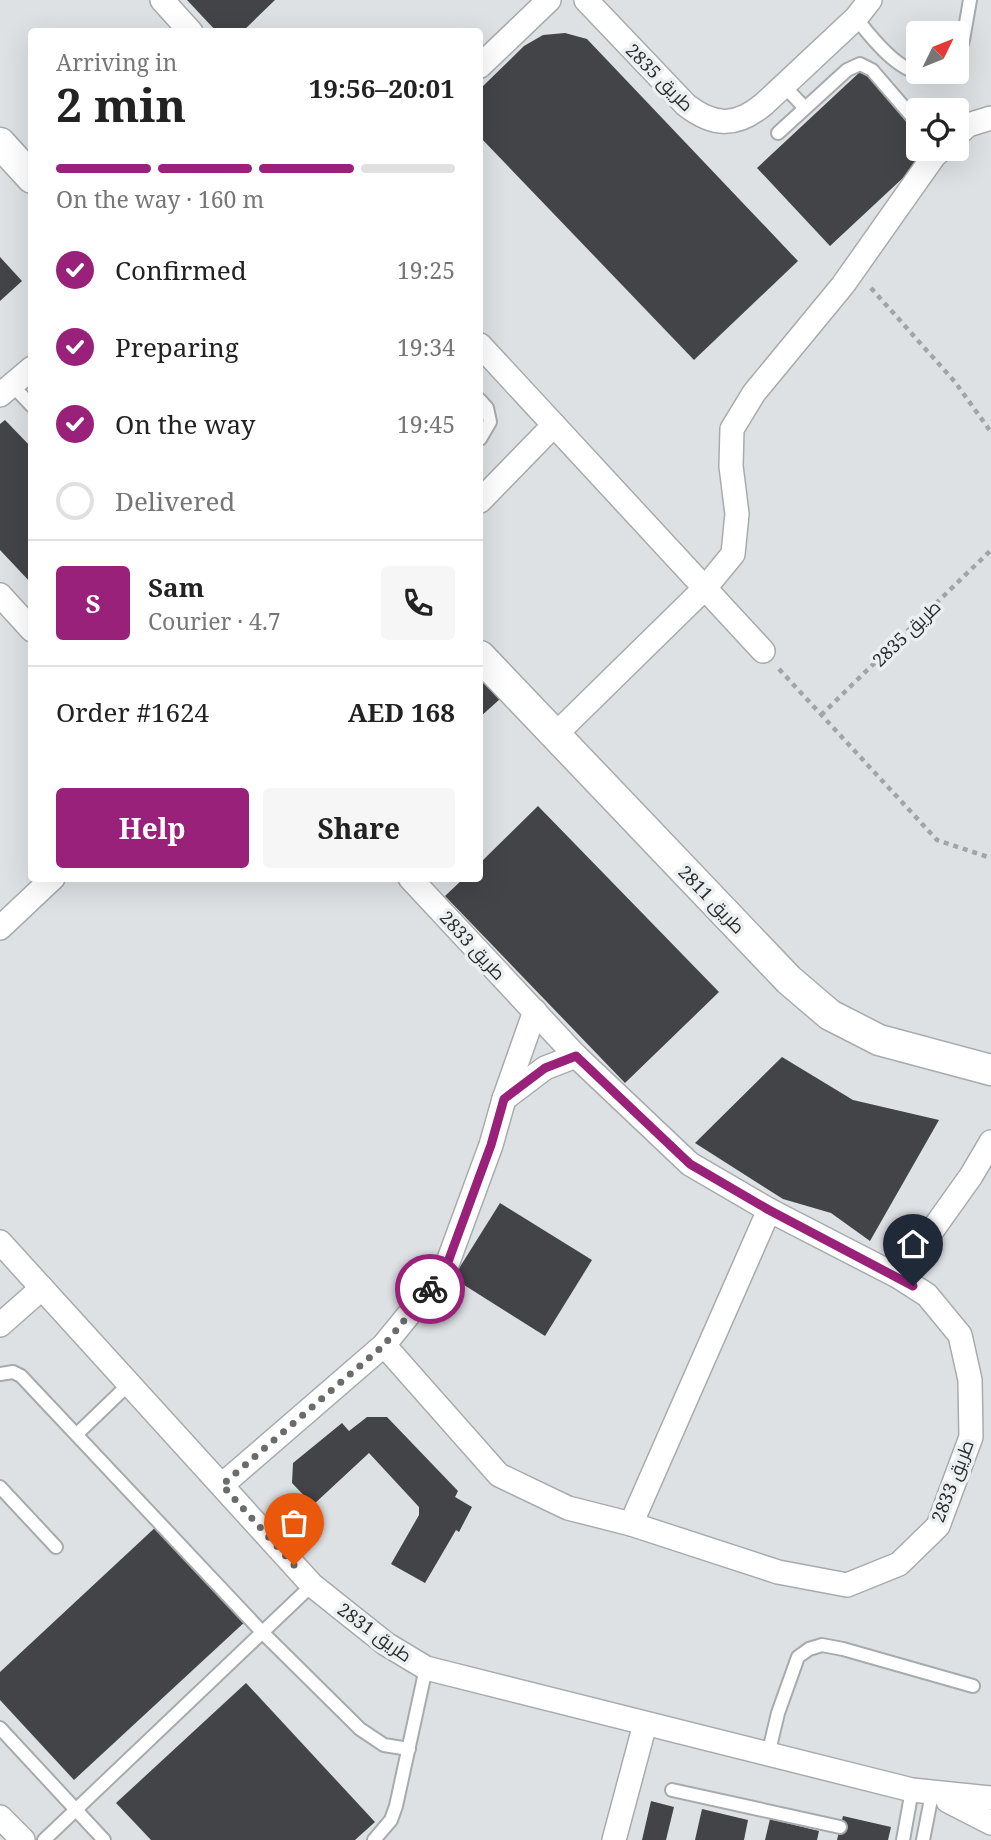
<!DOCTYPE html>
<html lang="en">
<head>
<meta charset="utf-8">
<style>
  body { margin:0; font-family:"Noto Serif",Cairo,serif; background:#f6f6f6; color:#222; height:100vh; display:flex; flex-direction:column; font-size:26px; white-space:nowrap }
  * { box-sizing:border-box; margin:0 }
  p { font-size:23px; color:#767676 }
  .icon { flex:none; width:38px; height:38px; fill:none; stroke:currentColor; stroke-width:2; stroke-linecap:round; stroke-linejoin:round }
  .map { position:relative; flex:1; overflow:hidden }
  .drawer { position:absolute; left:28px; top:28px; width:455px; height:854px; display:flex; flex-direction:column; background:#fff; border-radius:7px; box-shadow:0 7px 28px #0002 }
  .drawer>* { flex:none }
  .needle { width:46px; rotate:47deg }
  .buttons { position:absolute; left:906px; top:21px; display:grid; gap:14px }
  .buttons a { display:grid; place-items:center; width:63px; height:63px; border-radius:7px; background:#fff; box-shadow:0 7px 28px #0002; font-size:35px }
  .pin { position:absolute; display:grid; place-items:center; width:60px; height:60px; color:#fff; margin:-72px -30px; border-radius:50% 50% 50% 0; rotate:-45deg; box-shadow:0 0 7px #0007 }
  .pin .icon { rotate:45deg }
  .courier { position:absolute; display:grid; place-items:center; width:70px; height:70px; margin:-35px; border:5px solid #9a217a; border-radius:50%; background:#fff; color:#222; box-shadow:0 2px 9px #0007 }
  .overview em { font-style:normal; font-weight:700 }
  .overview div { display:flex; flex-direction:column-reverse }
  .overview { display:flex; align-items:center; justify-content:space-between; height:119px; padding:0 28px }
  h1 { font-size:46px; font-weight:700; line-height:52px }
  .bar { display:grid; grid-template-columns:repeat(4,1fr); gap:10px 7px; align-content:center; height:84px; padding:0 28px }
  .bar i { height:9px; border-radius:5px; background:#e0e0e0 }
  .bar .on { background:#9a217a }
  .bar p { grid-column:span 4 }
  .line { display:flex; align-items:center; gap:18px; padding:0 28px; border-top:2px solid #e0e0e0 }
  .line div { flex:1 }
  .round { display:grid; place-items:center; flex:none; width:74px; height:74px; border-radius:7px; background:#f6f6f6 }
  ol { padding:0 28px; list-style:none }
  li { display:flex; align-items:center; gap:21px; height:77px }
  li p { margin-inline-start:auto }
  li .icon { padding:7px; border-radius:50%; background:#9a217a; color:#fff; stroke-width:4 }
  li:last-child { color:#767676 }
  li i { width:38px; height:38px; border:4px solid #e0e0e0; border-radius:50% }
  .primary-button { display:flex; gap:14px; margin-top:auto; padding:14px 28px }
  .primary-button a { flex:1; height:80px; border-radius:7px; background:#9a217a; color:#fff; font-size:28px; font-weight:700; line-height:80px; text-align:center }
  .primary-button a+a { background:#f6f6f6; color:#222 }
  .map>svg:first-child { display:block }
</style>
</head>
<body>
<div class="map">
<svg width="991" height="1840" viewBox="0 0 991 1840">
  <rect width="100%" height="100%" fill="#dee1e4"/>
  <g fill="#424447">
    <path d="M187,0H275L242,32H217Z"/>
    <path d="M565,33L587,39L798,261L694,360L480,137V89L524,46L543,35Z"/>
    <path d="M862,70L919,131V149H934L830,246L757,168Z"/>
    <path d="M0,257L22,281L0,301Z"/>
    <path d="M5,420L32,448V584L0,550V424Z"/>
    <path d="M480,677L500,699L480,717Z"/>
    <path d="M538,806L719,992L625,1083L445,896L464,878H480V863Z"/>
    <path d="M782,1057L853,1100L939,1120L870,1241L831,1213L783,1199L695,1143Z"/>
    <path d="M500,1203L592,1260L545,1336L453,1278Z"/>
    <path d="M367,1417H387L458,1491L455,1497L472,1507L459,1532L456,1530L425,1583L391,1564L419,1515V1507L369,1453L313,1505L292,1483L293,1463L342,1423L349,1431Z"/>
    <path d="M159,1524L248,1619L74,1780L0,1700V1672Z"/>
    <path d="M246,1683L375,1822L355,1840H151L116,1803Z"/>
    <path d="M651,1801L674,1807L666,1840H642Z"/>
    <path d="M702,1809L748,1820L744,1840H695Z"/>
    <path d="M843,1816L891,1827L888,1840H837Z"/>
    <path d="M770,1819L819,1831L817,1840H765Z"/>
  </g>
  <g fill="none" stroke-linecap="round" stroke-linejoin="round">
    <g stroke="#a8abad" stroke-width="16">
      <g id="service">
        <path d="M856,18C873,40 908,85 939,72"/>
        <path d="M957,59L963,40L970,0"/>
        <path d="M784,86L805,108"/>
        <path d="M778,133L847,70L860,64L872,70L915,120"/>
        <path d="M12,385L32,406"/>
        <path d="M480,400L487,408L490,422L480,439"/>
        <path d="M0,1374L13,1372L21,1376L263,1633L360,1729L384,1745L409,1749"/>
        <path d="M77,1434L129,1384"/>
        <path d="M0,1487L56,1547"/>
        <path d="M0,1728L104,1840"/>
        <path d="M768,1755L778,1713L798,1657L809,1649L822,1645L843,1649L973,1686"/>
        <path d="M672,1790L840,1827"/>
        <path d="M44,1840L312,1585"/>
        <path d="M374,1840L391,1820L396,1806L426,1668"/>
        <path d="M903,1840L912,1790"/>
        <path d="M923,1840L932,1794"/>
      </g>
    </g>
    <g stroke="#a8abad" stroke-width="26">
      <g id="minor">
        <path d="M162,0L191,32"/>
        <path d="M586,0L686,105C714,127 737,127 764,104L856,18L870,0"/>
        <path d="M480,66L549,0"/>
        <path d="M957,135L968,125L991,118"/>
        <path d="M480,345L763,651"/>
        <path d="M0,395L32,368"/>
        <path d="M480,501L554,425"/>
        <path d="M0,595L32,630"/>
        <path d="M555,735L706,587L733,554L737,514L731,466L732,429L754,393L843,285L934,156L942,149"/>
        <path d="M0,928L53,878"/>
        <path d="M504,1099L545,1068L576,1056"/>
        <path d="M0,1242L312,1585L386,1644L426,1668L912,1790L991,1798"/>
        <path d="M899,1277L971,1176L991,1142"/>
        <path d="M0,1325L42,1288"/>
        <path d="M384,1345L499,1475L568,1508L631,1524L778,1572L847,1585L899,1564L938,1526L971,1437L970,1380L960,1335L927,1295L899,1277L769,1210L690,1164L576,1056L410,878"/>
        <path d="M222,1485L384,1345L445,1270L491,1145L504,1099L535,1011"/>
        <path d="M631,1524L769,1210"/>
        <path d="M948,1801L991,1823"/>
        <path d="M0,1817L23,1840"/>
        <path d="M614,1840L645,1724"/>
      </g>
    </g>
    <g stroke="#a8abad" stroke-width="33">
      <g id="tertiary">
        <path d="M0,143L32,178"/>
        <path d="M480,656L789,980L830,1015L879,1040L991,1070"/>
      </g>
    </g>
    <g stroke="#a2a4a6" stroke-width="4.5" stroke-dasharray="5 5" stroke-linecap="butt">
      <path d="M871,288L955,382L991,432"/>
      <path d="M779,669L937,840L991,858"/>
      <path d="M821,715L991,550"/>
    </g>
    <use href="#service" stroke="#fff" stroke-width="12"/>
    <use href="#minor" stroke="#fff" stroke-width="23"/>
    <use href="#tertiary" stroke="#fff" stroke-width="30"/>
  </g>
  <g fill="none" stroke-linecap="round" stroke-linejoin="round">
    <path stroke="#696b6c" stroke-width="7" stroke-dasharray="0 12.6" d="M294,1565L222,1485L384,1345L430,1289"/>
    <path stroke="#9a217a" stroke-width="9" d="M430,1289L445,1270L491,1145L504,1099L545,1068L576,1056L690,1164L769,1210L913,1286"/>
  </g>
  <g text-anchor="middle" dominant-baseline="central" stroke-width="7" stroke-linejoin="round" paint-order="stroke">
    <g font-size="18" fill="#2a2c2c" stroke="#ebeff1">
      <text transform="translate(660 77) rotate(45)">طريق 2835</text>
      <text transform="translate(906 633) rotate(-44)">طريق 2835</text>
      <text transform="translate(712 899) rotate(46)">طريق 2811</text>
      <text transform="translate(473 945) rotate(47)">طريق 2833</text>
      <text transform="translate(952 1481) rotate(-69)">طريق 2833</text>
      <text transform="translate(375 1632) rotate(36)">طريق 2831</text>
    </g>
  </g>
</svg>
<div class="buttons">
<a><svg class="needle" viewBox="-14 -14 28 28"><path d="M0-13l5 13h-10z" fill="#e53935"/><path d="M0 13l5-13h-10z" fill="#767676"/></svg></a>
<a><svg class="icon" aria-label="locate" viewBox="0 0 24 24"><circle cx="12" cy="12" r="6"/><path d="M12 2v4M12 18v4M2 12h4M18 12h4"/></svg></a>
</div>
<div class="pin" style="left:294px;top:1565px;background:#ea580c"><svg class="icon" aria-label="bag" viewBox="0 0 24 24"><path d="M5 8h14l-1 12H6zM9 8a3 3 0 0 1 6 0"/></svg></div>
<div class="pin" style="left:913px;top:1286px;background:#1f2937"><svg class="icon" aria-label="home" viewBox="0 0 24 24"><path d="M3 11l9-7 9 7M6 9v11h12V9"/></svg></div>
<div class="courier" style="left:430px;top:1289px"><svg class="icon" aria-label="bike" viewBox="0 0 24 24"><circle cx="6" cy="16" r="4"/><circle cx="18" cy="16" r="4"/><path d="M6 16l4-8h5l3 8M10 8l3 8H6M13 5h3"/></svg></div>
<section class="drawer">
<div class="overview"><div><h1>2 min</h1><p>Arriving in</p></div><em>19:56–20:01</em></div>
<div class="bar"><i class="on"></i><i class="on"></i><i class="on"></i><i></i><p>On the way · 160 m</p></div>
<ol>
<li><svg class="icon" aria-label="check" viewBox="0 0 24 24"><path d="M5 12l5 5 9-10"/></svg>Confirmed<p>19:25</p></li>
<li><svg class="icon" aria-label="check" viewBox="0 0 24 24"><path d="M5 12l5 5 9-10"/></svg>Preparing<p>19:34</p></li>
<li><svg class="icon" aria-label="check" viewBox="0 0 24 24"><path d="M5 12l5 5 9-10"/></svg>On the way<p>19:45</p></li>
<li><i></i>Delivered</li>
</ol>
<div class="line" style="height:126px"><b class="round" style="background:#9a217a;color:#fff">S</b><div><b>Sam</b><p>Courier · 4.7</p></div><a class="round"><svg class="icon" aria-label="phone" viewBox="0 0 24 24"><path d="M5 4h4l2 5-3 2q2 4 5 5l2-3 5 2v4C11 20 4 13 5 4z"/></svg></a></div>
<div class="line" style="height:91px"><div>Order #1624</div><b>AED 168</b></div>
<div class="primary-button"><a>Help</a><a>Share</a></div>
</section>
</div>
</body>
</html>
